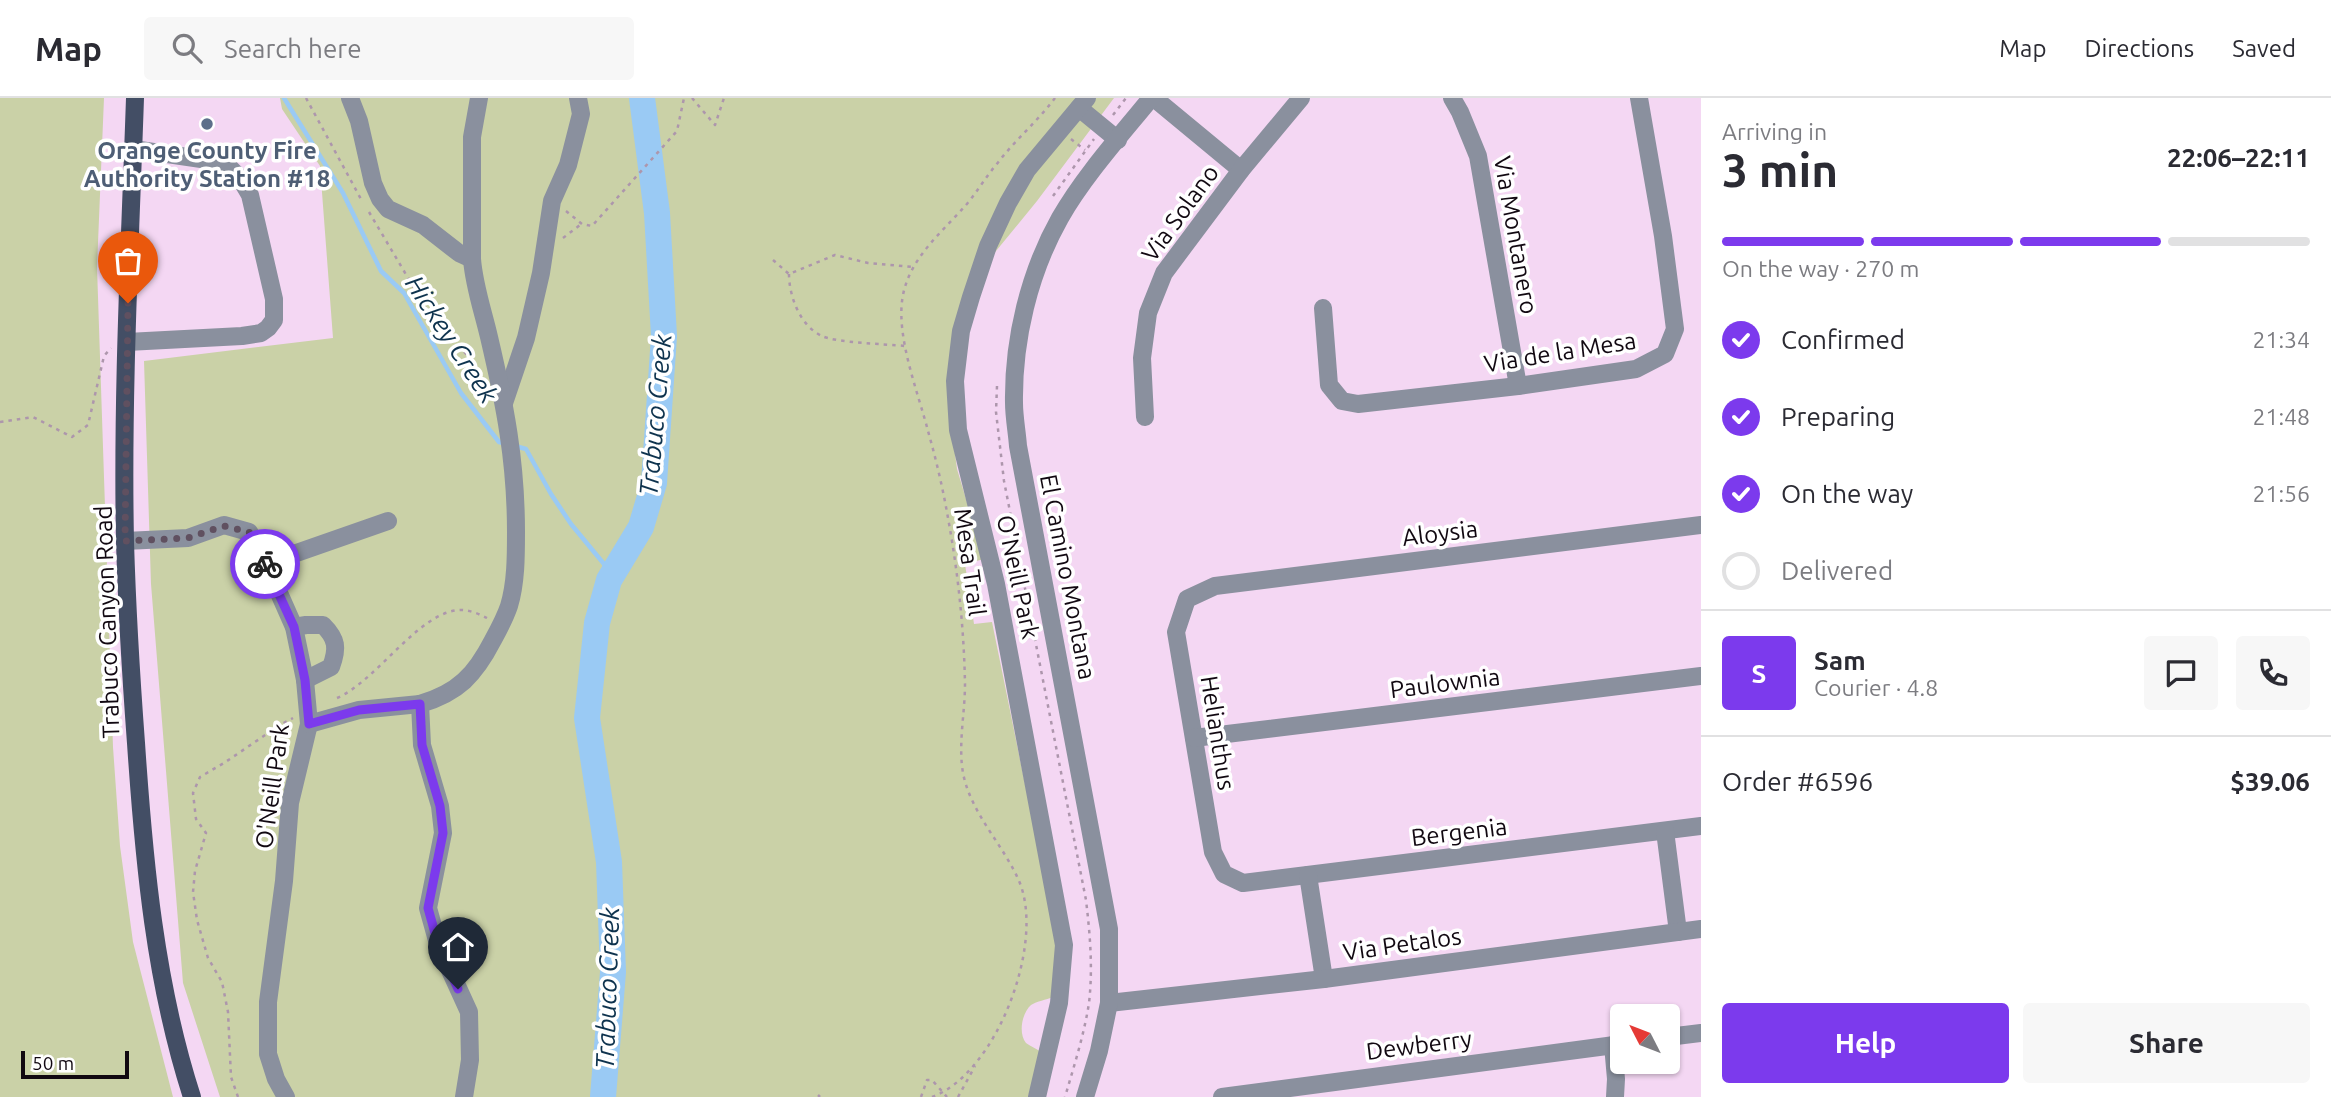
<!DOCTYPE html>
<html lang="en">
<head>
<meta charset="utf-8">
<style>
  body { margin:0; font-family:Ubuntu,sans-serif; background:#f7f7f7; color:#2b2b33; height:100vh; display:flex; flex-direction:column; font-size:26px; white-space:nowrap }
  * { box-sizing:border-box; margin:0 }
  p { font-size:23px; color:#7c7c81 }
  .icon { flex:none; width:38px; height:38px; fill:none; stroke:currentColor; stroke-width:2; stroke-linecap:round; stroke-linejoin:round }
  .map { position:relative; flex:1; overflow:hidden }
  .drawer { display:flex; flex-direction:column; background:#fff; width:630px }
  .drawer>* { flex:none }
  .needle { width:46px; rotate:312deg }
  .tools { position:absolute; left:1610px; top:906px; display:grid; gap:14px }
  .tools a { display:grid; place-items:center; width:70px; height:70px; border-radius:7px; background:#fff; box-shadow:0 2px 5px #0004; font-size:35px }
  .scale { position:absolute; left:21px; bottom:18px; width:108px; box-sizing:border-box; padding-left:7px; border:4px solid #110811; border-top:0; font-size:19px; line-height:24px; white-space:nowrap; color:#110811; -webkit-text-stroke:5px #fff; paint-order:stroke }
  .pin { position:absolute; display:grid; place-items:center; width:60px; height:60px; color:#fff; margin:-72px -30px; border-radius:50% 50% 50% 0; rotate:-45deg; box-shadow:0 0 7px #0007 }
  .pin .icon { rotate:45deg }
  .courier { position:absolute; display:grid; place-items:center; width:70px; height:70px; margin:-35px; border:5px solid #7c3aed; border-radius:50%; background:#fff; color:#222; box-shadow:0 2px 9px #0007 }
  .head em { font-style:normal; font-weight:700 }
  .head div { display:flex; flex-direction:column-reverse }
  .head { display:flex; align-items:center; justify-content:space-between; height:119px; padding:0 21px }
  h1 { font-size:46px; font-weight:700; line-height:52px }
  .bar { display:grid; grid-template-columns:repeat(4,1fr); gap:10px 7px; align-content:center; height:84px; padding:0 21px }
  .bar i { height:9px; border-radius:5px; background:#e1e1e2 }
  .bar .active { background:#7c3aed }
  .bar p { grid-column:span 4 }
  .line { display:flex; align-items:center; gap:18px; padding:0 21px; border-top:2px solid #e1e1e2 }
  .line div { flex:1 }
  .round { display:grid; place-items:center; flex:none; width:74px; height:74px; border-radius:7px; background:#f7f7f7 }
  ol { padding:0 21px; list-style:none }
  li { display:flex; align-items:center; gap:21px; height:77px }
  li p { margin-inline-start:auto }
  li .icon { padding:7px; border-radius:50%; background:#7c3aed; color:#fff; stroke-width:4 }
  li:last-child { color:#7c7c81 }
  li i { width:38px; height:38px; border:4px solid #e1e1e2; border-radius:50% }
  .primary-button { display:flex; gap:14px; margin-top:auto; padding:14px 21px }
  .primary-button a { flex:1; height:80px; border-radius:7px; background:#7c3aed; color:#fff; font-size:28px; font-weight:700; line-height:80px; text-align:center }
  .primary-button a+a { background:#f7f7f7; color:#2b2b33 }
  header { display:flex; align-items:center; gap:42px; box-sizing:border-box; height:98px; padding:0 35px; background:#fff; border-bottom:2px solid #e1e1e2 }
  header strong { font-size:33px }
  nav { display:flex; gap:38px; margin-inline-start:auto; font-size:24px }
  .search { width:490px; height:63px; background:#f7f7f7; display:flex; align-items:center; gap:18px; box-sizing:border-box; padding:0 24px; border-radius:7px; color:#7c7c81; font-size:26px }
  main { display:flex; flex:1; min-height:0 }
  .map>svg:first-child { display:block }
</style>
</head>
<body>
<header>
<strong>Map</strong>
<div class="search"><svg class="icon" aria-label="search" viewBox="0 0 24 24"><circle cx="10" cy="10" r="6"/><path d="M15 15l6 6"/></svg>Search here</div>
<nav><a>Map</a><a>Directions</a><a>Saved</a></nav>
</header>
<main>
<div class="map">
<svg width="1701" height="999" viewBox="0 0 1701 999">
  <rect width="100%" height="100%" fill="#f4d7f3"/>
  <g fill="#cad1a7">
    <path d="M0,0H104L97,169L113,649L120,748L133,844L173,999H0Z"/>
    <path d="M280,0H1114L1037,103L978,175L947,294L957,371L984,461L965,466L974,526L992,524L1058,848L1053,899C1046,902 1037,903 1031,907C1022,915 1018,935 1026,945C1030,948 1037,951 1041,954L1028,999H220L183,885L151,486L144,263L333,240L320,68L282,11Z"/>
  </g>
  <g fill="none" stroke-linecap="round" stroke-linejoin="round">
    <g stroke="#9acaf4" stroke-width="4.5">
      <path d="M284,0L343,95L381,173L404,195L461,295L499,344L507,346"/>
      <path d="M515,348L526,351L551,396L571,426L604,466L609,482"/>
    </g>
    <path stroke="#9acaf4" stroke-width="26" d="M603,999L613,874L609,764L587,620L597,525L609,482L641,429L654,385L664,238L657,115L642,0"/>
    <g stroke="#ad96ac" stroke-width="2.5" stroke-dasharray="3.5 5" stroke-linecap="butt">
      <path d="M306,0L362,103"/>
      <path d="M692,0L715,27L724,0"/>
      <path d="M1113,17L1126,0"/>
      <path d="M1071,41L1085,52"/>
      <path d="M1053,98L1094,41"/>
      <path d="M566,113L582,126L592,128L677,33L684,0"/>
      <path d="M369,114L430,217L468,258L470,275L477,288L484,295"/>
      <path d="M563,140L580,127"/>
      <path d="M773,162L789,176L835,157L868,165L913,169"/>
      <path d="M789,176C789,198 800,228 822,238C837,245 886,246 905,248"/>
      <path d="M997,288L996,314L1004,383L1086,802C1090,836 1093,870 1089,905C1084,937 1074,968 1065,999"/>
      <path d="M0,324L33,319L72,339L88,327L104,258L111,250"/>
      <path d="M337,600C377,583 420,512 461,512C470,512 479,516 487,520"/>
      <path d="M818,997L820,999"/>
      <path d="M238,999L231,979L228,914L222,884L208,860L197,822L193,794L195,773L206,735L196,721L193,695L200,679L224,665L280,627L293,620"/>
      <path d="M921,999L927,982H932L947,999"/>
      <path d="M932,999C996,976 1046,845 1019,783C1003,746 971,716 963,675C958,646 965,615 965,586C964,531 958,474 948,420C943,391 936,361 928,333C918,294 895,237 903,197C910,160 942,134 966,107C977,94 985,80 996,67C1014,43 1037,24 1055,0"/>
      <path d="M958,999L975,968"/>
    </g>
    <g stroke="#8a909e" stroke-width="18">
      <path d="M350,0L359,23L373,85L380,101L388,111L423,127L459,155L472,161"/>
      <path d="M1154,0L1241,72"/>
      <path d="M1452,0L1460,14L1478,58L1518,288"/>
      <path d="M1079,10L1118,42"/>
      <path d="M1323,210L1329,287L1342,303L1358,306L1518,288L1636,271L1665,256L1675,231L1663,138L1639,0"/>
      <path d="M127,244L242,238L261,235L268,230L274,222V201L250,97L240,80L230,70L215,63L133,51"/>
      <path d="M504,305L526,240L541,175L552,103L568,67L581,16L578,0"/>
      <path d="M1145,319L1142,260L1148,215L1164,175L1241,72L1301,0"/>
      <path d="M1701,427L1215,488L1187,501L1176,534L1213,754L1224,776L1243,785L1701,728"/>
      <path d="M125,443L188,440L224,427L249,434L260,452L294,529L305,582L309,626L290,705L284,783L268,904V956L276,981L286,999"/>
      <path d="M265,466L388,423"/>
      <path d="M294,529L306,527H323C337,541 338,550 331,569L305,582"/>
      <path d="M309,626L359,612L420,606"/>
      <path d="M1194,640L1701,578"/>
      <path d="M1665,733L1678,834"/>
      <path d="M1308,777L1324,881"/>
      <path d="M1109,905L1324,881L1701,831"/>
      <path d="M1668,939L1701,935"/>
      <path d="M1613,947L1616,981L1615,999"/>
      <path d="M464,999L470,962L469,914L438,846L428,810L443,735L440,708L422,647L420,606C458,595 475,577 493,542C499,531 505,520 509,508C516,485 516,458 516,434C516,363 505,307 489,239C483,213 474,188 472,161V39L479,0"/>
      <path d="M1037,999L1059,905L1064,847L996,486L958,332L955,283L961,233L971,199L988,148L1008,105L1027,72L1087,0"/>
      <path d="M1085,999L1099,953L1109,905V831L1018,348C1017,334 1014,319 1014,305C1013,242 1029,175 1060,120C1084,78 1121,37 1151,0"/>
      <path d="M1222,999L1622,946"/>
    </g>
    <path stroke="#434e65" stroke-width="18" d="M135,0C130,148 122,296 125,444C127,511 131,578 136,645C144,764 155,885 192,999"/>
  </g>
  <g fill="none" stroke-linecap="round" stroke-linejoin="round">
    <path stroke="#605060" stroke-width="7" stroke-dasharray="0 12.6" d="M128,205L125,443L188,440L224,428L249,434L260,452L265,466"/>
    <path stroke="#7c3aed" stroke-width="9" d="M265,466L294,529L305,582L309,626L359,612L420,606L422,647L440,708L443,735L428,810L438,846L458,891"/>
  </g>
  <circle fill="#5c6f8a" stroke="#fff" stroke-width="2.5" cx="207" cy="26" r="7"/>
  <g text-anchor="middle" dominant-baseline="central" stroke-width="7" stroke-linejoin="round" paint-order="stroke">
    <g font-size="24" font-weight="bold" fill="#4e5e75" stroke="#fff">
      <text x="207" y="52">Orange County Fire<tspan x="207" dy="28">Authority Station #18</tspan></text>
    </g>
    <g font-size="24" fill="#110811" stroke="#fff">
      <text transform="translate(1180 115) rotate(-54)">Via Solano</text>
      <text transform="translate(1516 137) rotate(80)">Via Montanero</text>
      <text transform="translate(1560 254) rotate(-9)">Via de la Mesa</text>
      <text transform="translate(1440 435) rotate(-7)">Aloysia</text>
      <text transform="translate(970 464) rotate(82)">Mesa Trail</text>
      <text transform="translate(1018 479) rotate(78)">O'Neill Park</text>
      <text transform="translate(1068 479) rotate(79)">El Camino Montana</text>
      <text transform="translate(107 524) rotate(-92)">Trabuco Canyon Road</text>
      <text transform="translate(1445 585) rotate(-7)">Paulownia</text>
      <text transform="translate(1218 635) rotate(81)">Helianthus</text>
      <text transform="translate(272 688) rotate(-82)">O'Neill Park</text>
      <text transform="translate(1459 734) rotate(-7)">Bergenia</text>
      <text transform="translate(1402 846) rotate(-8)">Via Petalos</text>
      <text transform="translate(1419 947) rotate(-7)">Dewberry</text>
    </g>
    <g font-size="26" font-style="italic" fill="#0e334e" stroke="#fff">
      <text transform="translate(452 241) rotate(57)">Hickey Creek</text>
      <text transform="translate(655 317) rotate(-85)">Trabuco Creek</text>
      <text transform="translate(607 890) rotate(-88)">Trabuco Creek</text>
    </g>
  </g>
</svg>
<div class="tools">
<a><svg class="needle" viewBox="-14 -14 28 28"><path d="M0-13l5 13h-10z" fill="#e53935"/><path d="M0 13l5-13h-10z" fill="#7c7c81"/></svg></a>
</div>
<div class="scale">50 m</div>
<div class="pin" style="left:128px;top:205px;background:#ea580c"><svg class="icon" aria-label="bag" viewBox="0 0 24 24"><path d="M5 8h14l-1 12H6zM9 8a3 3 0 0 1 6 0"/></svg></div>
<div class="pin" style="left:458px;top:891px;background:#1f2937"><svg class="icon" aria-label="home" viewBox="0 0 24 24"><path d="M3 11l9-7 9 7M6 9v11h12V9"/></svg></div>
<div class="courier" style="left:265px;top:466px"><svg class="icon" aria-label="bike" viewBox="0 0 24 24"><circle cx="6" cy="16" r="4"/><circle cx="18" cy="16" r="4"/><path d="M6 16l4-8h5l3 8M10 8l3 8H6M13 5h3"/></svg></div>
</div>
<section class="drawer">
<div class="head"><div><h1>3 min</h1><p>Arriving in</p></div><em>22:06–22:11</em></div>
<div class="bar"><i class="active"></i><i class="active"></i><i class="active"></i><i></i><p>On the way · 270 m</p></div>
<ol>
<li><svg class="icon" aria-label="check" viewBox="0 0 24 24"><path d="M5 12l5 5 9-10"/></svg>Confirmed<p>21:34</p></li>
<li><svg class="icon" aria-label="check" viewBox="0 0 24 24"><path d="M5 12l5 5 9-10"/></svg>Preparing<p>21:48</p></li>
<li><svg class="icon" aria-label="check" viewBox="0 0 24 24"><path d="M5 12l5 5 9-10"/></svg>On the way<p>21:56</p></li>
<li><i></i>Delivered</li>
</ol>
<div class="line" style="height:126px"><b class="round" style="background:#7c3aed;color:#fff">S</b><div><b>Sam</b><p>Courier · 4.8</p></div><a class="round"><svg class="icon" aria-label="chat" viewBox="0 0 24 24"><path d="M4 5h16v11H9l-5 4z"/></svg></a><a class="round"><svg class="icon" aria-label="phone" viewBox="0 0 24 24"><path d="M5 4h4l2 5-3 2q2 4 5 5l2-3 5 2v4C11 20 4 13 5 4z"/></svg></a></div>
<div class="line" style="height:91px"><div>Order #6596</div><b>$39.06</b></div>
<div class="primary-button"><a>Help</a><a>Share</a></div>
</section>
</main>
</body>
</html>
